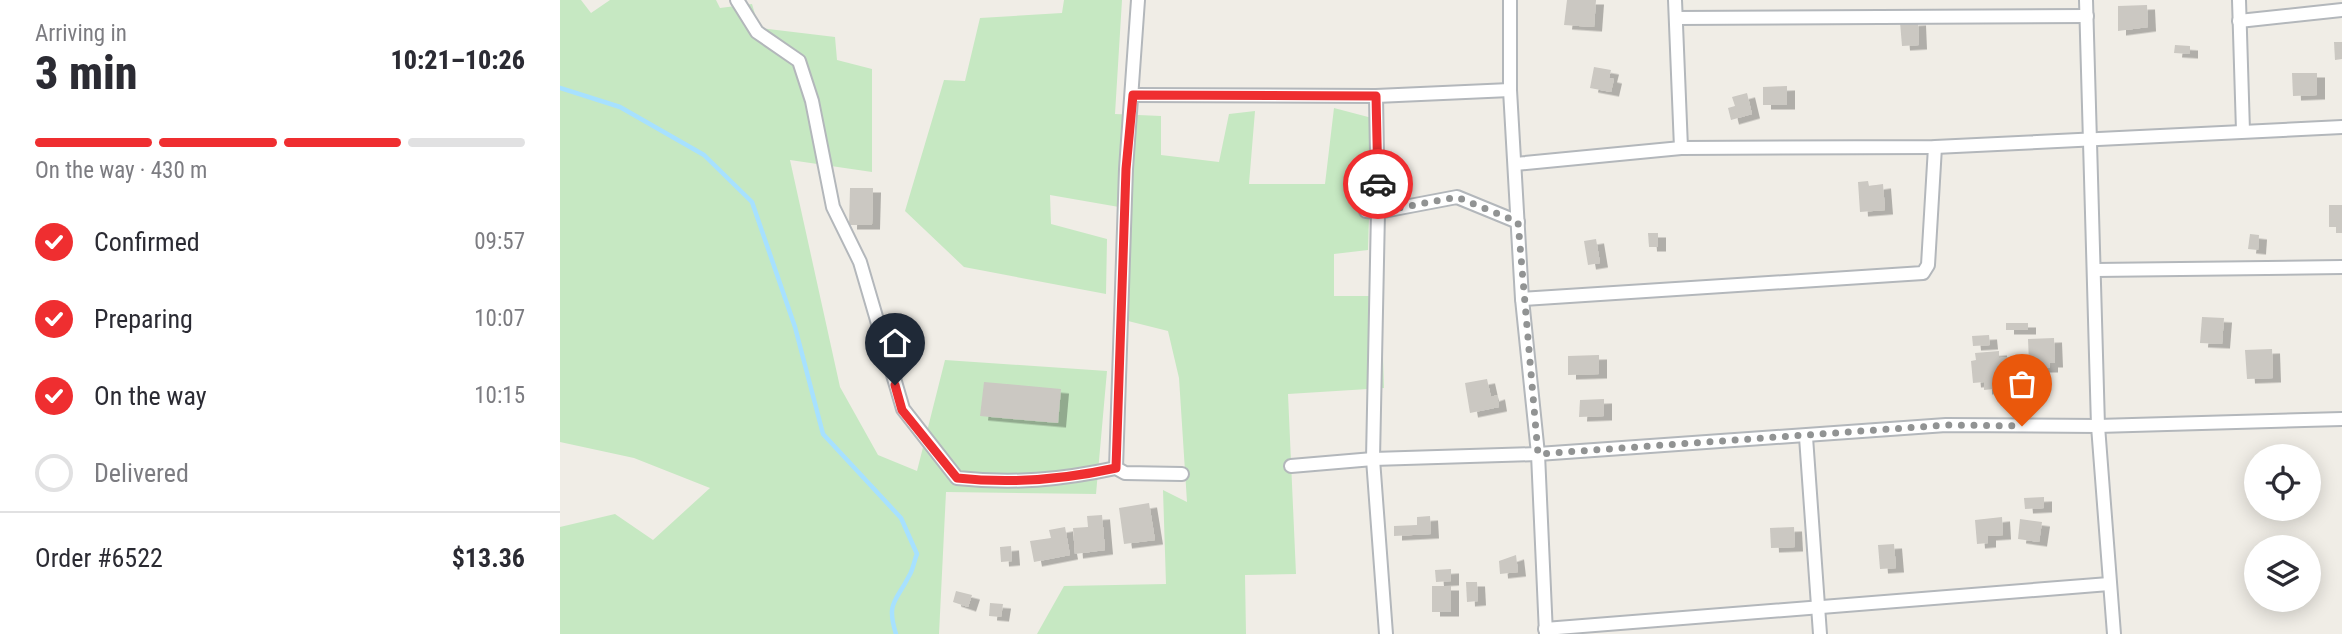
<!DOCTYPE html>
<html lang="en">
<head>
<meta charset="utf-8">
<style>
  body { margin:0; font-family:"Roboto Condensed",sans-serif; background:#f7f7f7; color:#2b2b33; height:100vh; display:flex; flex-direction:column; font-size:26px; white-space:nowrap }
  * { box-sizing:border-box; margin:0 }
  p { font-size:23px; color:#7c7c81 }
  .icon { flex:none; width:38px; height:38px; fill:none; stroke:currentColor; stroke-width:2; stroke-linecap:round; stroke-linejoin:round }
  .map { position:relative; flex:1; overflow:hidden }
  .side { display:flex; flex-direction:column; background:#fff; width:560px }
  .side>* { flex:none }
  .controls { position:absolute; left:1684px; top:444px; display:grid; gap:14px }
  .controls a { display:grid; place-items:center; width:77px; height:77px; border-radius:50%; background:#fff; box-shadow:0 4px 18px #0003; font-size:35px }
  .pin { position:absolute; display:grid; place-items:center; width:60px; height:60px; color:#fff; margin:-72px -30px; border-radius:50% 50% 50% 0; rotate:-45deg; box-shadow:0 0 7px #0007 }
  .pin .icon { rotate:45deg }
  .courier { position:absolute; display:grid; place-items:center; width:70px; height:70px; margin:-35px; border:5px solid #ef2e30; border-radius:50%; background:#fff; color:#222; box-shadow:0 2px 9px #0007 }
  .summary em { font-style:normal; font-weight:800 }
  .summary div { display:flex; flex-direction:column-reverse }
  .summary { display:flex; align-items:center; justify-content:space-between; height:119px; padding:0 35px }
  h1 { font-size:46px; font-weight:800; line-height:52px }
  .bar { display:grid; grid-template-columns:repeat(4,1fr); gap:10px 7px; align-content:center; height:84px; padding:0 35px }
  .bar i { height:9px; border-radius:5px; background:#e1e1e2 }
  .bar .active { background:#ef2e30 }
  .bar p { grid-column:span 4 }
  .line { display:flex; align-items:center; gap:18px; padding:0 35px; border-top:2px solid #e1e1e2 }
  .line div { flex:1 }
  ol { padding:0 35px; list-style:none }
  li { display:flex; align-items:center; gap:21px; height:77px }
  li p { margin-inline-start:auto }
  li .icon { padding:7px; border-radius:50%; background:#ef2e30; color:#fff; stroke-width:4 }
  li:last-child { color:#7c7c81 }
  li i { width:38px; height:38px; border:4px solid #e1e1e2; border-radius:50% }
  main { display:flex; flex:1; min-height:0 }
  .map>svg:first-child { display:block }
</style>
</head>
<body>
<main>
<section class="side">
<div class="summary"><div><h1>3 min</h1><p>Arriving in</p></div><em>10:21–10:26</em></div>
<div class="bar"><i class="active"></i><i class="active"></i><i class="active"></i><i></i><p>On the way · 430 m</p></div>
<ol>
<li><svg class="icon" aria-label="check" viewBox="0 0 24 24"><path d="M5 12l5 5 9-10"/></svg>Confirmed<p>09:57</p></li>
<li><svg class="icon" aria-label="check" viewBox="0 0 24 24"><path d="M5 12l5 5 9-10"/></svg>Preparing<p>10:07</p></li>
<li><svg class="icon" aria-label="check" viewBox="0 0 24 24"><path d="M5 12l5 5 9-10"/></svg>On the way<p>10:15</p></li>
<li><i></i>Delivered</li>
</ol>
<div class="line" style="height:91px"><div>Order #6522</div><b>$13.36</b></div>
</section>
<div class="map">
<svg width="1782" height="634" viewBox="0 0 1782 634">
  <defs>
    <filter id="shadow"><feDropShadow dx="8" dy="4.5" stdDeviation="0" flood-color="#0004"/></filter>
  </defs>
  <rect width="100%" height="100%" fill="#f0ede6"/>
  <g fill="#c6e8c2">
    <path d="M0,0H21L31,13L50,0H156L160,8L192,4L199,28L275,37L277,60L312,69V172L230,160L280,387L318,455L357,471L385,360L547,371L536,494L386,492L379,634H0V527L55,514L93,540L150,488L74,458L0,442Z"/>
    <path d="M504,0H562L555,114L601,116V155L659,162L669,114L695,111L689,184H765L774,108L812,118L808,250L774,254V296H821L824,388L728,394L736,574L685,575L686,634H477L504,586L606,584L603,490L627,502L619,378L608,331L560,319L559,207L490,195L491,224L547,239L546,294L404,267L345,211L384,80L405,81L420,18L502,13Z"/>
  </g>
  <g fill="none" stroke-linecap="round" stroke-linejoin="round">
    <path stroke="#a7e1ff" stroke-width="4.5" d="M0,88L60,107L144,155L192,202L235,327L263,434L341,518L357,554C354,561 353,570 349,576C336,602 326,602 336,634"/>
  </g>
  <g fill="#cbc8c2" filter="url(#shadow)">
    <path d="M1007,0H1036L1034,27L1004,25Z"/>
    <path d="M1587,5L1588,27L1558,31V6Z"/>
    <path d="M1358,21L1359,45L1342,46L1340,22Z"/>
    <path d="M1774,42H1782V59L1775,60Z"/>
    <path d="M1615,45L1630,46V54L1614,53Z"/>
    <path d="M1034,67L1051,70L1049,78L1054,79L1051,92L1030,88Z"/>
    <path d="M1732,73H1757V95L1733,96Z"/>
    <path d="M1227,86V105H1203V87Z"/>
    <path d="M1187,93L1192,114L1171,120L1168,108L1175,106L1172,97Z"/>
    <path d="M1308,181L1309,186L1323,184L1325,210L1300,212L1298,182Z"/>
    <path d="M290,188H313L312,225H289Z"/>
    <path d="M1769,205H1782V233H1776V227H1769Z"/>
    <path d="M1088,233H1098V247H1089Z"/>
    <path d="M1690,234L1699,235L1698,250L1688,249Z"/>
    <path d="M1036,239L1040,263L1028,265L1024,241Z"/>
    <path d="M1642,317L1664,318L1662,344L1640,343Z"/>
    <rect x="1446" y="323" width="22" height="7"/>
    <path d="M1429,335L1430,345L1413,346L1412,336Z"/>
    <path d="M1494,338L1495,363H1490V368H1478L1477,363H1469L1468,339Z"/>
    <path d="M1712,349L1713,378L1687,379L1685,350Z"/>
    <path d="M1439,351V358L1449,357L1452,376L1441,377L1442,388L1424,390V382L1413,383L1411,361L1416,360L1415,353Z"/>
    <path d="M1039,355V374L1008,375V356Z"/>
    <path d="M927,379L931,397L937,395L939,407L910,413L905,383Z"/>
    <path d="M424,382L501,389L498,423L420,416Z"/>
    <path d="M1044,399V416L1019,417L1020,400Z"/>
    <path d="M1484,497V508L1465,509L1464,498Z"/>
    <path d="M589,503L595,540L564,544L559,508Z"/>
    <path d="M542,515L545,550L515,554L513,528L528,527L527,516Z"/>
    <path d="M870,516L871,534L834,536V526L857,525V517Z"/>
    <path d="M1442,517L1443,535L1428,536V543L1417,544L1415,520Z"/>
    <path d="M1460,519L1482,522L1479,542L1458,539Z"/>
    <path d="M505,527L510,555L474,562L470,541L491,538L489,530Z"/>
    <path d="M1234,527L1235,547L1211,548L1210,528Z"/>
    <path d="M1334,544L1336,568L1320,569L1318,545Z"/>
    <path d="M451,546L452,561L441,562L440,547Z"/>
    <path d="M956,555L958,572L940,574L939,561Z"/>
    <path d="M891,569V581L876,582L875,570Z"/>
    <path d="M906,582H917L918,601L907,602Z"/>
    <rect x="872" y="586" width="19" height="26"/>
    <path d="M396,591L412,595L408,607L393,602Z"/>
    <path d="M430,603L443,604L441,617L429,616Z"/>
  </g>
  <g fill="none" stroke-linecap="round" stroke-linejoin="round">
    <g stroke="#b3b7bb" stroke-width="16">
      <g id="street">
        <path d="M177,0L197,32L239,61L252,101L273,207L300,262L343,409L397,478C454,484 500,480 556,468L565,473L622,474"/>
        <path d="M950,0V90L962,299L978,454L986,634"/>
        <path d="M1115,0L1121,148"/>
        <path d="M1526,0L1538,426L1554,634"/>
        <path d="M1679,0L1683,131"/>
        <path d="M1116,18L1527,16"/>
        <path d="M1679,21L1782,10"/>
        <path d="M573,95L816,96L950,90"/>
        <path d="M816,96L818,212L813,459L826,634"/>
        <path d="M955,164L1121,148L1375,147L1782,127"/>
        <path d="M806,211L818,212L897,197L958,222"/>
        <path d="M1535,270L1782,267"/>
        <path d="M962,299L1363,273L1368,265L1375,147"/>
        <path d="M1246,437L1260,634"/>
        <path d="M731,466L813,459L978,454L1386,425L1538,426L1782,419"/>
        <path d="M556,468L566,169L578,0"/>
        <path d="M985,629L1549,584"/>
      </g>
    </g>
    <use href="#street" stroke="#fff" stroke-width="12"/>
  </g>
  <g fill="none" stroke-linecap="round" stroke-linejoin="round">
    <path stroke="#919393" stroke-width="7" stroke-dasharray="0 12.6" d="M818,184V212L897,197L958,222L978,454L1387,425L1462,426"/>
    <path stroke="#ef2e30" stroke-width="9" d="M335,385L342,410L397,478C452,484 502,480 556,468L566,169L573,95L816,96L818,184"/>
  </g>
</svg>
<div class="controls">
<a><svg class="icon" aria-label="locate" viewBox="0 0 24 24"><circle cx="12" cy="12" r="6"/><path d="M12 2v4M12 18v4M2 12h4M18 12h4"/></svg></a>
<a><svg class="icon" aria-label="layers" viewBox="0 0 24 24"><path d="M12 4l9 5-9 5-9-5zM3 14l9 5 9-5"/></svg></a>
</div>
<div class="pin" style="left:1462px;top:426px;background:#ea580c"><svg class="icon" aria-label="bag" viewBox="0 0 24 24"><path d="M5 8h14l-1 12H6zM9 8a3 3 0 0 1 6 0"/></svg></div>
<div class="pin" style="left:335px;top:385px;background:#1f2937"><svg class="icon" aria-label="home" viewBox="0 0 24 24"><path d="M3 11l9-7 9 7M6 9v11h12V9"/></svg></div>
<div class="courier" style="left:818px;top:184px"><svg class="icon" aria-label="car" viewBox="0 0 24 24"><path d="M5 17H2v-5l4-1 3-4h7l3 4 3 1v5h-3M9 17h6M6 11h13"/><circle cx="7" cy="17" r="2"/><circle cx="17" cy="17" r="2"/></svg></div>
</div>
</main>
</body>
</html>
